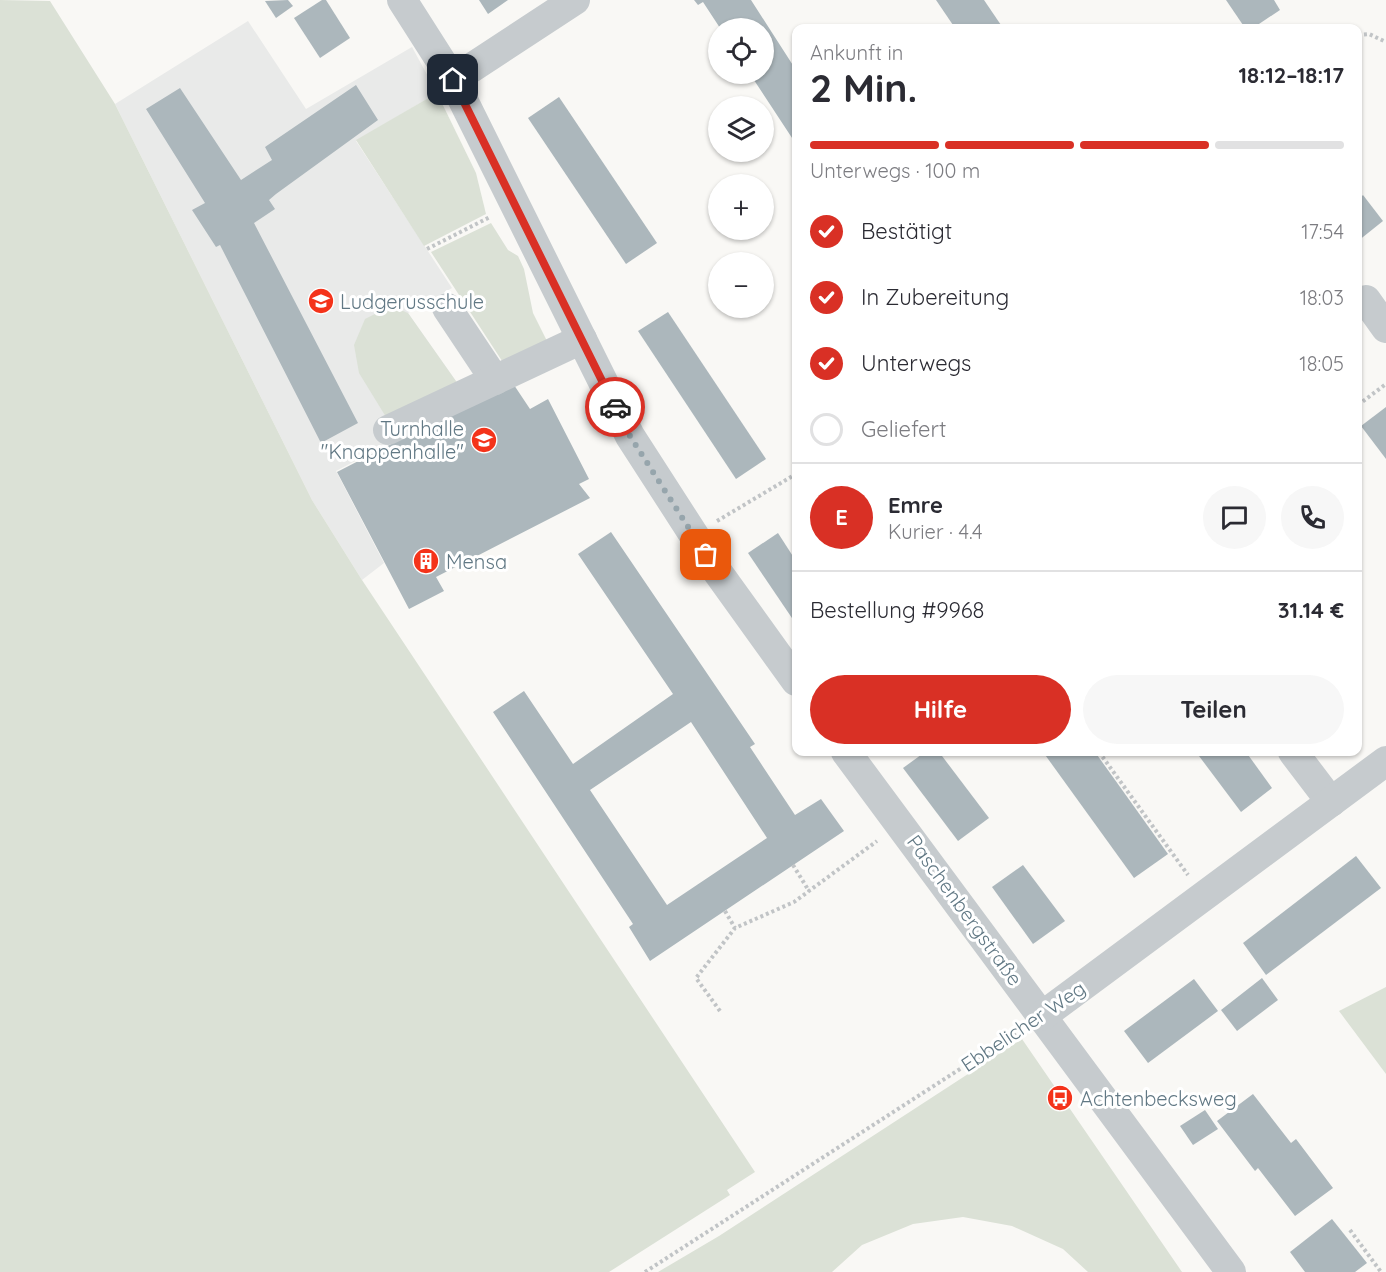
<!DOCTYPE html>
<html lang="de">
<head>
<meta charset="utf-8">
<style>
  body { margin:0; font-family:Quicksand,sans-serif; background:#f7f7f7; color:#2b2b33; height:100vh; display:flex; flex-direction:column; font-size:22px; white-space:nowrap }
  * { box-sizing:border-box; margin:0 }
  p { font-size:20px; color:#7c7c81 }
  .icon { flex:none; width:33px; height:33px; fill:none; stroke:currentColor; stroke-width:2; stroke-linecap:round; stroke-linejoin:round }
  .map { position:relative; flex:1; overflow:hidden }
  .details { position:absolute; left:792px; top:24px; width:570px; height:732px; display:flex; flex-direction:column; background:#fff; border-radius:12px; box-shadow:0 2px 4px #0004 }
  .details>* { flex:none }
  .controls { position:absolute; left:708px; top:18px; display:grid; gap:12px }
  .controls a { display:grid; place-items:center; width:66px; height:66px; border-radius:50%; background:#fff; box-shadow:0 2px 4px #0004; font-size:30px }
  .pin { position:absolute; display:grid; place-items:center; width:51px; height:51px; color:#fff; margin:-26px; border-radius:12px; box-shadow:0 3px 9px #0006 }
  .courier { position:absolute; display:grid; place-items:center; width:60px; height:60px; margin:-30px; border:4px solid #d93025; border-radius:50%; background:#fff; color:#222; box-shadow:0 2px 8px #0007 }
  .overview em { font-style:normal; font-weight:800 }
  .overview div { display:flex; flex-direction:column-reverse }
  .overview { display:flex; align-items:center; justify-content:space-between; height:102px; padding:0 18px }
  h1 { font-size:39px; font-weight:800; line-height:45px }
  .bar { display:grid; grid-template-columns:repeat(4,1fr); gap:9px 6px; align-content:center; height:72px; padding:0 18px }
  .bar i { height:8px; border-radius:4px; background:#e1e1e2 }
  .bar .current { background:#d93025 }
  .bar p { grid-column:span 4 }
  .line { display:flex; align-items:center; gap:15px; padding:0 18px; border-top:2px solid #e1e1e2 }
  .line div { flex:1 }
  .round { display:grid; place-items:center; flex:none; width:63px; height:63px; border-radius:32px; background:#f7f7f7 }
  ol { padding:0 18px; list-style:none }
  li { display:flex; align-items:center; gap:18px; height:66px }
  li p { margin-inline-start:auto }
  li .icon { padding:6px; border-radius:50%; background:#d93025; color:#fff; stroke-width:4 }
  li:last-child { color:#7c7c81 }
  li i { width:33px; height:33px; border:3px solid #e1e1e2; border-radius:50% }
  .primary-button { display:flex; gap:12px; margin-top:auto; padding:12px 18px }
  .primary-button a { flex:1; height:69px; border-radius:36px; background:#d93025; color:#fff; font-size:24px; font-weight:800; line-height:69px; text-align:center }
  .primary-button a+a { background:#f7f7f7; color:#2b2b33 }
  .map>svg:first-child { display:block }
</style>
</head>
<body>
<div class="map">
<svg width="1386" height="1272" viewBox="0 0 1386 1272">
  <rect width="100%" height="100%" fill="#f9f8f5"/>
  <path fill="#e9eae9" d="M248,21L306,109L412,47L437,93L356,141L452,288L408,313L458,384L467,403L336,471L384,563L362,580L312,500L115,104Z"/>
  <g fill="#dbe1d6">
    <path d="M0,0L50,1L115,104L312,500L362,580L755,1172L727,1190L730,1195L609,1272H0Z"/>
    <path d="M437,93L476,173L486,214L424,246L356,140Z"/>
    <path d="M491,223L508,250L518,256L524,269L533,313L549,345L506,367L431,252Z"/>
    <path d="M391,306L408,313L458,384L386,417L359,373L354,345L365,319Z"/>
    <path d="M1386,987V1074L1339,1011Z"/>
    <path d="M1022,1039L1182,1272H1088L1063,1249L1012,1226L963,1217L913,1224L862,1245L832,1272H658L719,1236Z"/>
  </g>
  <g fill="#acb7bc" fill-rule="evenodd">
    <path d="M288,0L293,6L276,18L265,1Z"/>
    <path d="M322,0H326L350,38L320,58L294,18Z"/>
    <path d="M479,0H508L488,14Z"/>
    <path d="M694,0H751L796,70V144L750,74H764V28H720L703,2L698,5Z"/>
    <path d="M936,0H984L1003,28H955Z"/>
    <path d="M1226,0H1274L1280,10L1253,28H1245Z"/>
    <path d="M356,85L378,120L276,194L269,200L275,209L254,223L358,423L321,443L220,245L216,247L192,210L205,203L146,109L180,88L241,180L272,160L265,147Z"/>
    <path d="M559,97L657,243L626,264L528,118Z"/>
    <path d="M1363,195L1383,221L1358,241V200Z"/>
    <path d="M668,312L766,459L736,479L638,331Z"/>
    <path d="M512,382L530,409L548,399L589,479L579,484L590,498L436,577L444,591L409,609L337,472Z"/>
    <path d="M1386,407V459L1361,426Z"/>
    <path d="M611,532L755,744L750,747L795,815L821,799L844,831L650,961L629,927L633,924L493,712L524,691L573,764L673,694L578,554ZM691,722L767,838L667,905L590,790Z"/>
    <path d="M778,533L796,561V624L748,553Z"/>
    <path d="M925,752H939L989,818L958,841L903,768Z"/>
    <path d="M1043,752H1095L1168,854L1134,878Z"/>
    <path d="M1196,752H1246L1272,788L1241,812Z"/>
    <path d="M1356,856L1381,888L1266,975L1243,943Z"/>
    <path d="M1023,865L1065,921L1033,944L992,887Z"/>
    <path d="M1262,978L1278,1000L1237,1031L1221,1010Z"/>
    <path d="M1194,979L1218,1011L1148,1063L1124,1031Z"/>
    <path d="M1253,1094L1291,1143L1296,1139L1333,1188L1295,1216L1258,1168L1255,1171L1217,1121Z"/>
    <path d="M1205,1110L1218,1129L1193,1145L1180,1126Z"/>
    <path d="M1332,1219L1367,1263L1355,1272H1305L1290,1252Z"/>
  </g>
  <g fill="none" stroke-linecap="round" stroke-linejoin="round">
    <g stroke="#c1c4c6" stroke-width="4" stroke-dasharray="3 3" stroke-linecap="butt">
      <path d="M1358,35L1369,34L1386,42"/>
      <path d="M427,249L490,217"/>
      <path d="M1358,405L1386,384"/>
      <path d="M717,521L796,474"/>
      <path d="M1099,752L1188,875"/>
      <path d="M793,865L809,891"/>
      <path d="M725,911L735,928"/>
      <path d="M720,1011L696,978L735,928L794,902L877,841"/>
      <path d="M1350,1230L1381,1272"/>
      <path d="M645,1272L1019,1031"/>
    </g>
    <g stroke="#c6cbce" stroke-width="30">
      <path d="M402,0L453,80L630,436L719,574L796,681"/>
      <path d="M453,80L575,0"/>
      <path d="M1366,300L1386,328"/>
      <path d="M447,308L495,380"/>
      <path d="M388,430L582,339"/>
      <path d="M846,752L1231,1272"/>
      <path d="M1293,752L1331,802"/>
      <path d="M1042,1016L1386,761"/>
    </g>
  </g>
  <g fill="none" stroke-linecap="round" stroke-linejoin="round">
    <path stroke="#96a5ac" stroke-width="6" stroke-dasharray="0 10.8" d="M615,407L630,436L706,555"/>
    <path stroke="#d93025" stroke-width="8" d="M453,80L615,407"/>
  </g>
  <defs>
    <g id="school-disc" transform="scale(1.35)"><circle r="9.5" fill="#f4331a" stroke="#fff"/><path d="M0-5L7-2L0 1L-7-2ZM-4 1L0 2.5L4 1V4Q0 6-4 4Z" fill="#fff"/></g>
    <g id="building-disc" transform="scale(1.35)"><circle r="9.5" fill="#f4331a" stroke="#fff"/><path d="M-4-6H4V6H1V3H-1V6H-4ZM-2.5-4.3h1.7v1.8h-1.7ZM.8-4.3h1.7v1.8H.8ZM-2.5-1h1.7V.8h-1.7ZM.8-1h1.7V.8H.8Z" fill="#fff"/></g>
    <g id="bus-disc" transform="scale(1.35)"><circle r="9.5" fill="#f4331a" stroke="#fff"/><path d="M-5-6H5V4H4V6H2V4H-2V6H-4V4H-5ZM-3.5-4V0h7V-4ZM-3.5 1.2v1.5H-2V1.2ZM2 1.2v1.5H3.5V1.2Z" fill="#fff"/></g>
  </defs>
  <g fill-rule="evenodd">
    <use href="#school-disc" x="321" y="301"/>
    <use href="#school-disc" x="484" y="440"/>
    <use href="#building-disc" x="426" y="561"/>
    <use href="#bus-disc" x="1060" y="1098"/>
  </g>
  <g text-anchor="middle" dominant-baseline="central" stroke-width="6" stroke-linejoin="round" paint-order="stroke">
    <g font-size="20" fill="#617884" stroke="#fff" text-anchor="start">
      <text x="340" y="301">Ludgerusschule</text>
      <text x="464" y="428" text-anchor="end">Turnhalle<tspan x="464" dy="23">"Knappenhalle"</tspan></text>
      <text x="446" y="561">Mensa</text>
      <text x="1080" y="1098">Achtenbecksweg</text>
    </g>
    <g font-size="20" fill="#617884" stroke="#fff">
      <text transform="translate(965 910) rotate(54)">Paschenbergstraße</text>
      <text transform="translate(1023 1026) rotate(-34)">Ebbelicher Weg</text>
    </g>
  </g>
</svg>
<div class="controls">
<a><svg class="icon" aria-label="locate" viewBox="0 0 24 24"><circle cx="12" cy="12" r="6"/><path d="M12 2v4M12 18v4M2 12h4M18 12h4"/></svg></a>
<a><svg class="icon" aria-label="layers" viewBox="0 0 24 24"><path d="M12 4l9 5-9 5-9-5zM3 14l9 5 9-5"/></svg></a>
<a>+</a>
<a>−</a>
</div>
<div class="pin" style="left:706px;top:555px;background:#ea580c"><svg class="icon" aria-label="bag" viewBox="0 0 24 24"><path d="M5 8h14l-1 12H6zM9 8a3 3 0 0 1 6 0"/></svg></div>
<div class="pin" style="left:453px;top:80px;background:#1f2937"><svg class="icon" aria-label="home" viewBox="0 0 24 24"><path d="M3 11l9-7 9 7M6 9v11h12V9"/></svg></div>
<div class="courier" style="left:615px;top:407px"><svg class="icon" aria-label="car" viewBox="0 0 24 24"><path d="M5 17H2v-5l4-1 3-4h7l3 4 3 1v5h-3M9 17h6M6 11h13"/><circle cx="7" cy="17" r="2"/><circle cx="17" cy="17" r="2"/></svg></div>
<section class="details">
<div class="overview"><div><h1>2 Min.</h1><p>Ankunft in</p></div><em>18:12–18:17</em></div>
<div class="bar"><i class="current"></i><i class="current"></i><i class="current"></i><i></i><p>Unterwegs · 100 m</p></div>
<ol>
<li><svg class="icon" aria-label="check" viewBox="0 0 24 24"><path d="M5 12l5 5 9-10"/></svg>Bestätigt<p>17:54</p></li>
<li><svg class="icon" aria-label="check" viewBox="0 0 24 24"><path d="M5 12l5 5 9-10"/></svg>In Zubereitung<p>18:03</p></li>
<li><svg class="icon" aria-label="check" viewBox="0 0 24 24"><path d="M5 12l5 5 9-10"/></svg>Unterwegs<p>18:05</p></li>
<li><i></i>Geliefert</li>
</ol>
<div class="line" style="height:108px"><b class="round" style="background:#d93025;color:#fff">E</b><div><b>Emre</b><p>Kurier · 4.4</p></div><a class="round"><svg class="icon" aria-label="chat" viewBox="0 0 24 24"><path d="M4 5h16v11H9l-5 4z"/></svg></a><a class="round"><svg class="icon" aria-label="phone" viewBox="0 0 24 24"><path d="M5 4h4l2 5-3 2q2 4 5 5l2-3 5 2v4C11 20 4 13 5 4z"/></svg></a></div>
<div class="line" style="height:78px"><div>Bestellung #9968</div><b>31.14 €</b></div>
<div class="primary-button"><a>Hilfe</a><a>Teilen</a></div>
</section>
</div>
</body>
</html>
